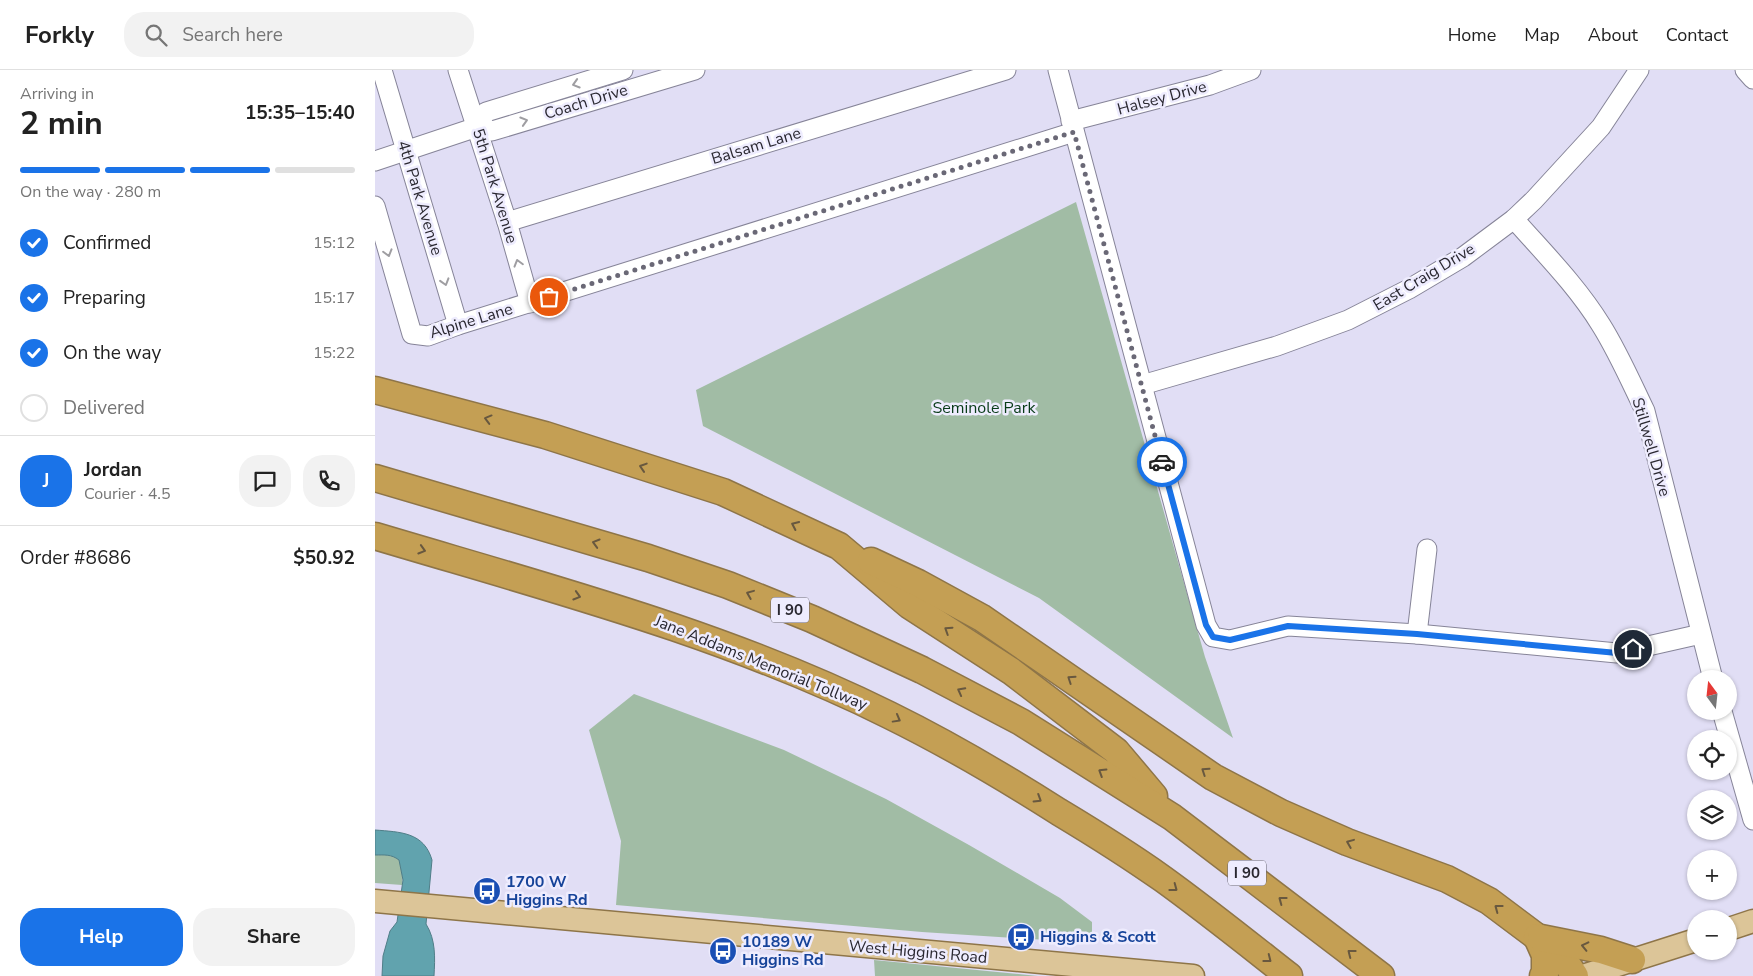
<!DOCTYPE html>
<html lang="en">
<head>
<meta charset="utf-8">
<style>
  body { margin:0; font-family:"Nunito Sans",sans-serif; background:#f2f2f2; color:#222; height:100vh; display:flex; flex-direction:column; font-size:19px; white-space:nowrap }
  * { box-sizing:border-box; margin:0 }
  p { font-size:16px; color:#767676 }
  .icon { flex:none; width:28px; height:28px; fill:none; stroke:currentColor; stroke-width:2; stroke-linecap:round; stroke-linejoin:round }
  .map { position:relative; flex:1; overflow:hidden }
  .sheet { display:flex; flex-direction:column; background:#fff; width:375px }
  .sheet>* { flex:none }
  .needle { width:32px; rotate:345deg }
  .buttons { position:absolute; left:1312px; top:600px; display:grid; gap:10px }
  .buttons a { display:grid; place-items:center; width:50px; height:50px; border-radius:50%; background:#fff; box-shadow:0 1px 4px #0004; font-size:25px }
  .pin { position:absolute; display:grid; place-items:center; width:42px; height:42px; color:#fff; margin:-21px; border:2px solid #fff; border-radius:50%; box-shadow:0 1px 5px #0007 }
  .courier { position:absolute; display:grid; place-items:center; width:50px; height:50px; margin:-25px; border:4px solid #1a73e8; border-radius:50%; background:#fff; color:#222; box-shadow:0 1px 6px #0007 }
  .head em { font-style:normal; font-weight:700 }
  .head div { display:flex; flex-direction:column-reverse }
  .head { display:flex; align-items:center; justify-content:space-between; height:85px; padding:0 20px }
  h1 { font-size:32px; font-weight:700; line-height:38px }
  .bar { display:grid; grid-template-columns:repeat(4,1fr); gap:8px 5px; align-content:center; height:60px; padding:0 20px }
  .bar i { height:6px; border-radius:4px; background:#e0e0e0 }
  .bar .current { background:#1a73e8 }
  .bar p { grid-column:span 4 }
  .line { display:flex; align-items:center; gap:12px; padding:0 20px; border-top:1px solid #e0e0e0 }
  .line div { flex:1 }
  .round { display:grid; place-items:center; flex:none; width:52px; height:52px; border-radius:20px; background:#f2f2f2 }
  ol { padding:0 20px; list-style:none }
  li { display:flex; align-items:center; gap:15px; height:55px }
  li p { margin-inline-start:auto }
  li .icon { padding:5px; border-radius:50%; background:#1a73e8; color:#fff; stroke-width:4 }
  li:last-child { color:#767676 }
  li i { width:28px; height:28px; border:2px solid #e0e0e0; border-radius:50% }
  .cta { display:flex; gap:10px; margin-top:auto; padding:10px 20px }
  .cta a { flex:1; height:58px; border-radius:20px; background:#1a73e8; color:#fff; font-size:20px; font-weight:700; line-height:58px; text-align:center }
  .cta a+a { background:#f2f2f2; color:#222 }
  header { display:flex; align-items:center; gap:30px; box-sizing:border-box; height:70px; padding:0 25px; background:#fff; border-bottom:1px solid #e0e0e0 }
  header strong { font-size:24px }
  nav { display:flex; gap:28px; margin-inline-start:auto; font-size:18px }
  .search { width:350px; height:45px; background:#f2f2f2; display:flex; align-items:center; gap:12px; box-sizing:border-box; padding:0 18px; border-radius:20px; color:#767676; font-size:19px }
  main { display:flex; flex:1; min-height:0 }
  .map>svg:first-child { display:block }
</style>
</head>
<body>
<header>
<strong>Forkly</strong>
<div class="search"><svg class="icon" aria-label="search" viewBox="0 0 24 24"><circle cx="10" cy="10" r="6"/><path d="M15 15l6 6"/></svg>Search here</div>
<nav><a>Home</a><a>Map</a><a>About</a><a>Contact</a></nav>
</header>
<main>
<section class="sheet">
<div class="head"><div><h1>2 min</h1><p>Arriving in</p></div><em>15:35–15:40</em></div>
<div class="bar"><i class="current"></i><i class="current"></i><i class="current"></i><i></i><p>On the way · 280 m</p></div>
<ol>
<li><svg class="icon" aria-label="check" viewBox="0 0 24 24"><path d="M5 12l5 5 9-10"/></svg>Confirmed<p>15:12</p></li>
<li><svg class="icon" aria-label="check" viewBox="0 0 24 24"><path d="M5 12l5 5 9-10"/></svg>Preparing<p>15:17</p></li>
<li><svg class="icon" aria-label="check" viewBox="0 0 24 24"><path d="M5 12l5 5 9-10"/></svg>On the way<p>15:22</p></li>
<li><i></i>Delivered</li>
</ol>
<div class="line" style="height:90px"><b class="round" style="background:#1a73e8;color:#fff">J</b><div><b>Jordan</b><p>Courier · 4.5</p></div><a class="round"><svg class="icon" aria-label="chat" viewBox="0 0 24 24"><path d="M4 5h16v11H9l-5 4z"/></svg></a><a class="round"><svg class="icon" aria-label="phone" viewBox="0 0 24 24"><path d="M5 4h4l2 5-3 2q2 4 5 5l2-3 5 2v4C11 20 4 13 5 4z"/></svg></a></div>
<div class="line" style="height:65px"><div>Order #8686</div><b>$50.92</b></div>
<div class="cta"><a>Help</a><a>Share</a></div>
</section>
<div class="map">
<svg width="1378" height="906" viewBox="0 0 1378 906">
  <rect width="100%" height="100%" fill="#e1def5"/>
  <g fill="#a1bca5">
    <path d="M701,132L830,587L858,668L664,528L328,356L321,320Z"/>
    <path d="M259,624L409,680L511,729L594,775L685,828L717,852V873L547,862L241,835L246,771L214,660Z"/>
    <path d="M11,784L18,786L25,790L28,804L27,815L0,813V785Z"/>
    <path d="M499,890L663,906H500Z"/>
  </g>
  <path fill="#61a3ae" stroke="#507e88" d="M0,760C25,762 49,762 57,790L51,854C61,870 60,888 59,906H7L8,886L15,861L22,852L28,810L24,790C16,784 10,785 0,785Z"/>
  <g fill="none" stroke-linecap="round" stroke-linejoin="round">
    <g stroke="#868498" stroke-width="21">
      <g id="minor">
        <path d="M7,0L83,255"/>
        <path d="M83,0L132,152L155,233"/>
        <path d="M683,0L831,555L838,567L855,570L913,556L1042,564L1242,583L1326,564"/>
        <path d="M1370,0L1378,9"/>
        <path d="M696,51L835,15L876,0"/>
        <path d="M102,57L111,42L248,0"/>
        <path d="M0,91L102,57L117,61L320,0"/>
        <path d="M0,136L37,264L53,266L83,255L699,62"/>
        <path d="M1139,149C1169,183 1202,216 1226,255C1243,282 1256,312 1270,341L1338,609"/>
        <path d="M132,152L631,0"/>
        <path d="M767,315L902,276L973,250L1034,219L1088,187L1139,149L1159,130L1226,57L1264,0"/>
        <path d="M1042,564L1052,479"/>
        <path d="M1347,641L1378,750"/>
      </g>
    </g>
    <g stroke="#8e7548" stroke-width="25">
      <g id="major">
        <path d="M0,831L818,906"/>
        <path d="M1354,859L1378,851"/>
        <path d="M1208,906L1321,870"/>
      </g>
    </g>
    <g stroke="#8e7548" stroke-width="29">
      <g id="highway">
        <path d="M0,320L170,365L348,422L464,476L534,535L636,601L741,681L779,726"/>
        <path d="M0,408L273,488L353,515L437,549L547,600L646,652L797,747L1006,906"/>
        <path d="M0,466C174,518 351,564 514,645C573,674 629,707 684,742C719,763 754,785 788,809C831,840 872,873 914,906"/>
        <path d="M496,491L543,513L607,548L838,707L906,743L972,772L1072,809L1114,831L1162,867L1179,878L1190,891L1200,906"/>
        <path d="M1162,867L1170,885V904L1168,906"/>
        <path d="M1166,868L1226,880L1257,890"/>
      </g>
    </g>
    <use href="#minor" stroke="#fff" stroke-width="19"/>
    <use href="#major" stroke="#dcc598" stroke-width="22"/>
    <use href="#highway" stroke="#c49f54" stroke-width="26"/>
  </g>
  <defs><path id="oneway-chevron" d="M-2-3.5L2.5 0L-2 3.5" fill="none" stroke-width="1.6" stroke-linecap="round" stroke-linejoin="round" transform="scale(1.25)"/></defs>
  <g stroke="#9f9ea2">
    <use href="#oneway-chevron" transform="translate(201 14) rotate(163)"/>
    <use href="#oneway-chevron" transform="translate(149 51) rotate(-17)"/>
    <use href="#oneway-chevron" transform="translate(13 183) rotate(74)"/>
    <use href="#oneway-chevron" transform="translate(143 193) rotate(-106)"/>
    <use href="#oneway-chevron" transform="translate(70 212) rotate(73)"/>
  </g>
  <g stroke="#68583f">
    <use href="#oneway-chevron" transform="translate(113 349) rotate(-165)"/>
    <use href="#oneway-chevron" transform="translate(268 397) rotate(-162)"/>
    <use href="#oneway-chevron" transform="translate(420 455) rotate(-155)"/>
    <use href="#oneway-chevron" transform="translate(221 473) rotate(-164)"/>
    <use href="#oneway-chevron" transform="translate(47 480) rotate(17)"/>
    <use href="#oneway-chevron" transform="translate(375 524) rotate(-158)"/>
    <use href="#oneway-chevron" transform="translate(202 526) rotate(17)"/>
    <use href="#oneway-chevron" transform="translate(573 560) rotate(-147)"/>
    <use href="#oneway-chevron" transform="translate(696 609) rotate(-146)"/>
    <use href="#oneway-chevron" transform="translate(586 621) rotate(-152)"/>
    <use href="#oneway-chevron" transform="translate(522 649) rotate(29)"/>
    <use href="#oneway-chevron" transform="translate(830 701) rotate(-146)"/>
    <use href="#oneway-chevron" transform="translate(727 702) rotate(-148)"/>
    <use href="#oneway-chevron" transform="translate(663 729) rotate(32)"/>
    <use href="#oneway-chevron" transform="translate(975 773) rotate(-158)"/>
    <use href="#oneway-chevron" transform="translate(799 818) rotate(37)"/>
    <use href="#oneway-chevron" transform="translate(907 830) rotate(-143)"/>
    <use href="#oneway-chevron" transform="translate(1123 838) rotate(-143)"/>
    <use href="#oneway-chevron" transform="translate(1210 876) rotate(-167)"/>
    <use href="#oneway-chevron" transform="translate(976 883) rotate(-142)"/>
    <use href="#oneway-chevron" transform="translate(893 889) rotate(38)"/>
  </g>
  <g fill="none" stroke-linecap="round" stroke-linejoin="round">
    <path stroke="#6a6876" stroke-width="5" stroke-dasharray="0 9" d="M174,227L699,62L787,392"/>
    <path stroke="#1a73e8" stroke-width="6" d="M787,392L831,555L838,567L855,570L913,556L1042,564L1242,583L1258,579"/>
  </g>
  <defs>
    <g id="bus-disc" transform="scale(1.4375)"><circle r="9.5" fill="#1a4fb4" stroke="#eeecfe"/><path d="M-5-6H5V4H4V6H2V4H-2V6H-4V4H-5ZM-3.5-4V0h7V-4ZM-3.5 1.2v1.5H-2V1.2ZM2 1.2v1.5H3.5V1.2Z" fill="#fff"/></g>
  </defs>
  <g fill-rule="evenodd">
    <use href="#bus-disc" x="112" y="821"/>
    <use href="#bus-disc" x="646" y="867"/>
    <use href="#bus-disc" x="348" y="881"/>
  </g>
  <g text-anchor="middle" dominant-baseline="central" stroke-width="5" stroke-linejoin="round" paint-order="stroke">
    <g fill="#eeecfe" stroke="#65636e" stroke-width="1">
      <rect x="396" y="527.5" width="38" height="25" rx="4"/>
      <rect x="853" y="790.5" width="38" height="25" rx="4"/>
    </g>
    <g font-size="15" font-weight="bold" fill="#2a2831">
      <text x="415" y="540">I 90</text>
      <text x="872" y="803">I 90</text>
    </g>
    <g font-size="16" fill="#2a2831" stroke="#eeecfe">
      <text transform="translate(787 28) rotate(-15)">Halsey Drive</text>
      <text transform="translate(211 32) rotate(-17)">Coach Drive</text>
      <text transform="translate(381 76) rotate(-17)">Balsam Lane</text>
      <text transform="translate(120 116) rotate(73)">5th Park Avenue</text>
      <text transform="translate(45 128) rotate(73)">4th Park Avenue</text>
      <text transform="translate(1049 207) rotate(-31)">East Craig Drive</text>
      <text transform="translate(96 251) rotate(-17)">Alpine Lane</text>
      <text transform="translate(1276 377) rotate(74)">Stillwell Drive</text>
      <text transform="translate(386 593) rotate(22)">Jane Addams Memorial Tollway</text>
      <text transform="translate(543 882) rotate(5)">West Higgins Road</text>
    </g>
    <g font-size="16" fill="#083b18" stroke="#eeecfe">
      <text x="609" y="338">Seminole Park</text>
    </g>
    <g font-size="16" font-weight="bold" fill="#164399" stroke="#eeecfe" text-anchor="start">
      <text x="131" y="812">1700 W<tspan x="131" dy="18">Higgins Rd</tspan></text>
      <text x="665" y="867">Higgins &amp; Scott</text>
      <text x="367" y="872">10189 W<tspan x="367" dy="18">Higgins Rd</tspan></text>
    </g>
  </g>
</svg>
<div class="buttons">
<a><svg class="needle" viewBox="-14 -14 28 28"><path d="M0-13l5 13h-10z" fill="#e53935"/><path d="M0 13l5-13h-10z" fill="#767676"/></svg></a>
<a><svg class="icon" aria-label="locate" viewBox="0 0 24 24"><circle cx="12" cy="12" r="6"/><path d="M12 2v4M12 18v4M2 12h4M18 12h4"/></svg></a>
<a><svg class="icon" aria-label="layers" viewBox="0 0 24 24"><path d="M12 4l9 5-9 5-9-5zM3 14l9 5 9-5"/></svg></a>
<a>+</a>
<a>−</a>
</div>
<div class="pin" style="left:174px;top:227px;background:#ea580c"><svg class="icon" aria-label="bag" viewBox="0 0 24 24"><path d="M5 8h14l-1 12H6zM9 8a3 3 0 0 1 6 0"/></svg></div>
<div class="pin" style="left:1258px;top:579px;background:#1f2937"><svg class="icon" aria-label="home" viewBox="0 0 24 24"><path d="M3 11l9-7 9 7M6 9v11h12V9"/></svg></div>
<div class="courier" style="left:787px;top:392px"><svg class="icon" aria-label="car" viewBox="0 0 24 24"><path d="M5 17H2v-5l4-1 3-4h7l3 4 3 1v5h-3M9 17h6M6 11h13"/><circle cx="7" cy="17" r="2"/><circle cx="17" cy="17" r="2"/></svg></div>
</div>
</main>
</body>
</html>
